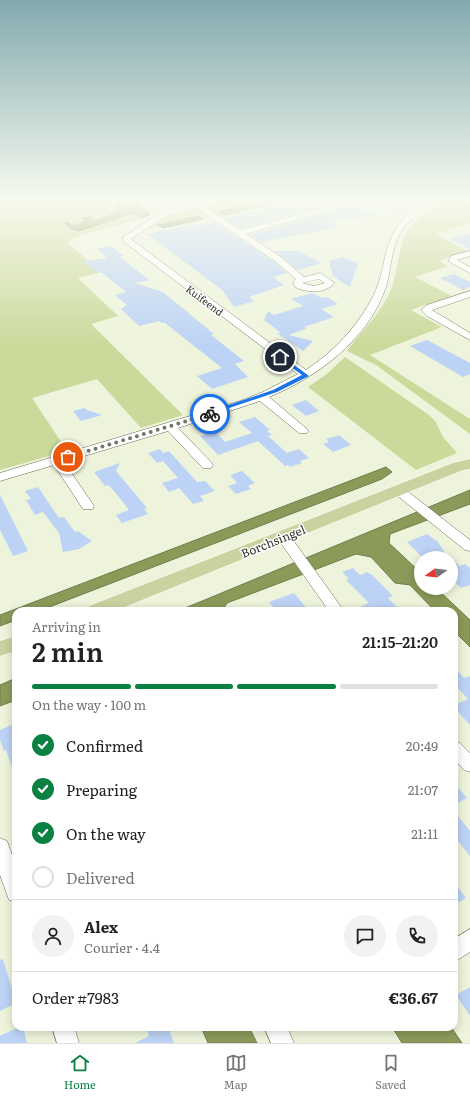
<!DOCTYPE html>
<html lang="en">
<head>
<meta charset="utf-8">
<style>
  body { margin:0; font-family:Literata,serif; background:#f2f2f2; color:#222; height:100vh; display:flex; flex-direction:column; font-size:15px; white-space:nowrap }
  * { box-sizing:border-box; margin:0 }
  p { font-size:13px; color:#767676 }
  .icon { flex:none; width:22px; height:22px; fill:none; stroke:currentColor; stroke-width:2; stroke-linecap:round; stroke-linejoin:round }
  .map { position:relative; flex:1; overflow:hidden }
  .side { position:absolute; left:12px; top:607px; width:446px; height:424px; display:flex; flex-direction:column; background:#fff; border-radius:12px; box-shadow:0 2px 10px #0003 }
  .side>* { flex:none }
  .needle { width:26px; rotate:255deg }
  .buttons { position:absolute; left:414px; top:551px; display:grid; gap:8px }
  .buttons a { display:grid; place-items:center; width:44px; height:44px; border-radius:50%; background:#fff; box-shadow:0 2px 10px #0003; font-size:20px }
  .pin { position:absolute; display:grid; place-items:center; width:34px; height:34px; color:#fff; margin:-17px; border:2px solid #fff; border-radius:50%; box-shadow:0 1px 4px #0007 }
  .courier { position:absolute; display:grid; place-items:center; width:40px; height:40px; margin:-20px; border:3px solid #1a73e8; border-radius:50%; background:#fff; color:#222; box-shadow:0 1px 5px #0007 }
  .headline em { font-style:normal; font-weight:600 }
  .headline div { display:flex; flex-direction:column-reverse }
  .headline { display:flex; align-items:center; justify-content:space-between; height:68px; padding:0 20px }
  h1 { font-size:26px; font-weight:600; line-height:30px }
  .bar { display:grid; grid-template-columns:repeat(4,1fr); gap:6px 4px; align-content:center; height:48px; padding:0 20px }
  .bar i { height:5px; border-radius:3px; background:#e0e0e0 }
  .bar .current { background:#0b8043 }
  .bar p { grid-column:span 4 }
  .line { display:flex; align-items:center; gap:10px; padding:0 20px; border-top:1px solid #e0e0e0 }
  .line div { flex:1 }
  .round { display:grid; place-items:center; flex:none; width:42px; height:42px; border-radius:21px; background:#f2f2f2 }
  ol { padding:0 20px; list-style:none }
  li { display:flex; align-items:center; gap:12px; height:44px }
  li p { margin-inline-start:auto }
  li .icon { padding:4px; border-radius:50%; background:#0b8043; color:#fff; stroke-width:4 }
  li:last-child { color:#767676 }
  li i { width:22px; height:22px; border:2px solid #e0e0e0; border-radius:50% }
  .tab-bar { display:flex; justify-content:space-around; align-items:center; height:56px; border-top:1px solid #e0e0e0; background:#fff; font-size:11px; color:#767676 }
  .tab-bar a { display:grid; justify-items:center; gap:2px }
  .tab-bar .current { color:#0b8043 }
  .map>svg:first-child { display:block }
</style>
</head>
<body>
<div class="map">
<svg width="470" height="1043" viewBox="0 0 470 1043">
  <rect width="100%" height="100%" fill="#eef4db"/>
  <g fill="#cbd99b">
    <path d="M0,199H132L149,212L150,214L147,217L72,238L68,243L101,272L78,278L118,316L91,324L183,415L141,428L97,379L32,398L67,451L0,470Z"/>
    <path d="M234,199H273L221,211L222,214L225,215L218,216L204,207Z"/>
    <path d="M443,199H470L468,201L470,202V223L436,234L467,251L439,261L448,266L415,277L452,296L411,310L442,327L370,355L470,419V434L376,365L347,351C363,329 378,317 390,292C397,277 399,243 407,232C416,219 430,209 443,199Z"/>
    <path d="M194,208L198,209L225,226H222L210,218L202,219L199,216L159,224L158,225L160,227L146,229L170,215Z"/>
    <path d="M345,357L429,415L436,422L443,437L457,453L416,470L308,387L327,374Z"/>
  </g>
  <g fill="#8c9a59" stroke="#717c4b">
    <path d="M114,199H132L150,214L144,218L135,214H129L79,231C73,230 68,228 65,222L75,226L85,221L82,218L92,217V222L114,214L120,209L116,207L119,204Z"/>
    <path d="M273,199H289L225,215L219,212Z"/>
    <path d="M199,216L202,219L163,228L158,225Z"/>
    <path d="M386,467L392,472L382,479L39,611H16V620L0,626V615Z"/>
    <path d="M470,490V504L390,534L389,543L421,573V588H436L470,620V647L454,631V611H435L410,585L395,583L371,557L356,554L227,603L222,611H178Z"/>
    <path d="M16,678V700L0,706V685Z"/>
    <path d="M201,1027H249L257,1043H208Z"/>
    <path d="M392,1027H451L462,1043H402Z"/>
  </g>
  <g fill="#bdd3f5">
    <path d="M310,200H321L332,204L240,228L225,218L278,206L280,207L289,203L295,204Z"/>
    <path d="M356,204L377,216L325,220L340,227L261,242L250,235Z"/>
    <path d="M214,222L274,262L287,273L273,277L284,285L249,297L254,301L234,307L222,290L147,234L193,224L196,226Z"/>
    <path d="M470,234V249L450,239Z"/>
    <path d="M111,246L124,256L120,257L149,280L135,283L163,292L214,334L211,335L244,361L235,364L248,377L212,389L197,376L222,368L165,323H162L159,321L139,326L121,309L127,305L115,295L126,292L101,272L97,273L96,269L93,270L83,261L107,258L97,249Z"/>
    <path d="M275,251H298L321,263L298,270Z"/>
    <path d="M343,257L358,264L350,287L333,276L329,261Z"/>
    <path d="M454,274L470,282V287L463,290L440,278Z"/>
    <path d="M312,293L322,298L327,297L338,304L321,309L334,317L304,327L307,328L289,335L313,341L303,351L277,333H281L264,320L268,311L274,315L303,306L291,299Z"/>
    <path d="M427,340L470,363V374L463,377L410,346Z"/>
    <path d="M306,400L319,411L306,416L292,405Z"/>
    <path d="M85,408L87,410L102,415L81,421L73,411Z"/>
    <path d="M255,417L270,430L267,431L272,435L268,436L287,453L299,449L309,458L300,461L302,463L290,467L288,465L285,466L258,441L218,455L200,436L215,431L225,442L252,433L239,422Z"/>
    <path d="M339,435L351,445L333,452L323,444L329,442L326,439Z"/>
    <path d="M160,449L163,453L169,451L197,482L205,481L215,491L200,496L204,501L193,504L179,488L169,492L162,483L178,478L163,461L157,463L148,453Z"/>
    <path d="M120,463L116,471L147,508L144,509L148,514L122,523L116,515L129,510L115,492L108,485L105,486L94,472Z"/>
    <path d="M242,471L255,483L248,486L251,489L236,494L228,486L237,483L230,475Z"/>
    <path d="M38,487L59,518L64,517L75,532L78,531L92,541L79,549L63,552L59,533L43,512L35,515L26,500L31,499L25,491Z"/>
    <path d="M0,495L28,551L13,556L0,530Z"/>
    <path d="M427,534L438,542L448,558H423L407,542Z"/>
    <path d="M451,558L460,566L465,564L470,568V585L461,588L451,579Z"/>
    <path d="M353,568L360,575L367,572L372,575L393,596L388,598L401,611H351L369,603L346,580L349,579L342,572Z"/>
    <path d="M294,593L309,611H276L269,602Z"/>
    <path d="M454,667L464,678L470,676V725L454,707V705L468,699L454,684Z"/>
    <path d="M16,723V773H14L6,750L4,751L0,740V730Z"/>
    <path d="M454,783L467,798L454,805Z"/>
    <path d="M454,811L470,831V856L454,836Z"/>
    <path d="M454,882L466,898L454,905Z"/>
    <path d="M3,959L16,1003L0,1011V960Z"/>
    <path d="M470,987V1016L456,995Z"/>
    <path d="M19,1027H23L27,1043H0V1036Z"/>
    <path d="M146,1027H168L174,1043H135L149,1036Z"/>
  </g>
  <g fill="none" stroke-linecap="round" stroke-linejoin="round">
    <g stroke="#646953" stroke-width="1">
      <g id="minor">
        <path d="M145,199H154L168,209L214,199H229L204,206L240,230L356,199H369L246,234L281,257L304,277L320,273L335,283C325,294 307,293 295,287L293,282L296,279L275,261L196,208L170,214L131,239L306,370C332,353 355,329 370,302C390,268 378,239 413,209C420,203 424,199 434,199C424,210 411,217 403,229C390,247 392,270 385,290C367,340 316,378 269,397L307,429L309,431L307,433H299L260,401L178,428L211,462L213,465L211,468H203L168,431L64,462L94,506L93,509H83L54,465L0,481V473L240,401L263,392L298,374L123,241V237L162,212ZM319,279L325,283L314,286L302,283Z"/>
        <path d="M370,199H381L407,210L400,212Z"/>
        <path d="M470,251V256L457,260L470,267V273L448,261L451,256Z"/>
        <path d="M470,291V297L432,310L470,333V340L427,316L421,310L427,305Z"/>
        <path d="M398,486L402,487L470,540V551L465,550L394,493L392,490Z"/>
        <path d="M283,532L288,533L344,611H329L276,536L278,533Z"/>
        <path d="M454,741L460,743L470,753V772L464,770L454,759Z"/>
        <path d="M0,838L7,841L16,866V902L9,900L0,875Z"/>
        <path d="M470,929V952L454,962V939Z"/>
        <path d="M52,1027H74L79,1043H57Z"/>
        <path d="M264,1027H287L294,1043H271Z"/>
      </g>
    </g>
    <g stroke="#fff" stroke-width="1">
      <g id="major">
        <path d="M470,459V469L463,470L115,611H86L89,606L453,463Z"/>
        <path d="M16,636V651L0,656V641Z"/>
      </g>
    </g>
    <use href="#minor" fill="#fff" fill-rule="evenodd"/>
    <use href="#major" fill="#c8d3a0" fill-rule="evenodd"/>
  </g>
  <linearGradient id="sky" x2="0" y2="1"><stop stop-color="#83aaaf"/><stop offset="0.58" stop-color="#f7faef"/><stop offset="1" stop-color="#f7faef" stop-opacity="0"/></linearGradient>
  <rect width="470" height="345" fill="url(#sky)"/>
  <path fill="#1a73e8" d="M279,356H282L309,376L277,392L208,415V412L273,390L302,375L279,358Z"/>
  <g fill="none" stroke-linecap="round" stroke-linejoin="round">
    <path stroke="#747869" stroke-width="4" stroke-dasharray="0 7.2" d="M68,457L210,414"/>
  </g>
  <g text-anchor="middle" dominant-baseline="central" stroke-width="3" stroke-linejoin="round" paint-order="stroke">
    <g font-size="10" fill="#32352b" stroke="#fff">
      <text transform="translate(205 300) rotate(37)">Kuifeend</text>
    </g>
    <g font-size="12" fill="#32352b" stroke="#fff">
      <text transform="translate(273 541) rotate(-22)">Borchsingel</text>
    </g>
  </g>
</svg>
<div class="buttons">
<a><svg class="needle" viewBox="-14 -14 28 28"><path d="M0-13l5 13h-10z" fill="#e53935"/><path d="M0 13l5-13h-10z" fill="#767676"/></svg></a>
</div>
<div class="pin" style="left:68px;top:457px;background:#ea580c"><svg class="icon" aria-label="bag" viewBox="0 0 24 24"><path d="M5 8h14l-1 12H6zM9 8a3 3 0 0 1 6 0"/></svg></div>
<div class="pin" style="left:280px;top:357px;background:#1f2937"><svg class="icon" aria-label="home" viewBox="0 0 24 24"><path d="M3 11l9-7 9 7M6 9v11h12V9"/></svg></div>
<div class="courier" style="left:210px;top:414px"><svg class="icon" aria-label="bike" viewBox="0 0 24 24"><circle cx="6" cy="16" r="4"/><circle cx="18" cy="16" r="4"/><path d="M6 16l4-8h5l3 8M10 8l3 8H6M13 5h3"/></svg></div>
<section class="side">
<div class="headline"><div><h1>2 min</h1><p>Arriving in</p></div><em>21:15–21:20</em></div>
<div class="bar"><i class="current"></i><i class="current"></i><i class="current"></i><i></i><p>On the way · 100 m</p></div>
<ol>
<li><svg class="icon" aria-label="check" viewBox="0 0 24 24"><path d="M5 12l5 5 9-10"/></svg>Confirmed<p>20:49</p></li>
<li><svg class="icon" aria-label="check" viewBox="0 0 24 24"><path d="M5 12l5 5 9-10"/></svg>Preparing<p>21:07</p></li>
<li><svg class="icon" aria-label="check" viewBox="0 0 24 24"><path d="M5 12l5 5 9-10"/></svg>On the way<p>21:11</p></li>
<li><i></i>Delivered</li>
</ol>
<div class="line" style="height:72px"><a class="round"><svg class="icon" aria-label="person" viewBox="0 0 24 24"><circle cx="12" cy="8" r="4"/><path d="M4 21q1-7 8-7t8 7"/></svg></a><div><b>Alex</b><p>Courier · 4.4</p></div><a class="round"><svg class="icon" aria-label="chat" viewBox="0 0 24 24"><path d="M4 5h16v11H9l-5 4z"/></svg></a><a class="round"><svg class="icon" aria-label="phone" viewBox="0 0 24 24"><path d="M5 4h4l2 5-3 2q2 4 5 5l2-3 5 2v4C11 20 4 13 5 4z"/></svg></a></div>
<div class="line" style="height:52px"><div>Order #7983</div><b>€36.67</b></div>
</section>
</div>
<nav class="tab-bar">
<a class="current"><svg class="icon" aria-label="home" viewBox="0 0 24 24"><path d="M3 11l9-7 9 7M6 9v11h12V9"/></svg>Home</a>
<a><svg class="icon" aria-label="map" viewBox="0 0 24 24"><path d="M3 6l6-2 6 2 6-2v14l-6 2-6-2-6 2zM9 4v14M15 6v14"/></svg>Map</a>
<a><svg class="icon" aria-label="saved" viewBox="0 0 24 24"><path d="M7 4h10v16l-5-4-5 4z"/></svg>Saved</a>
</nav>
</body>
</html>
